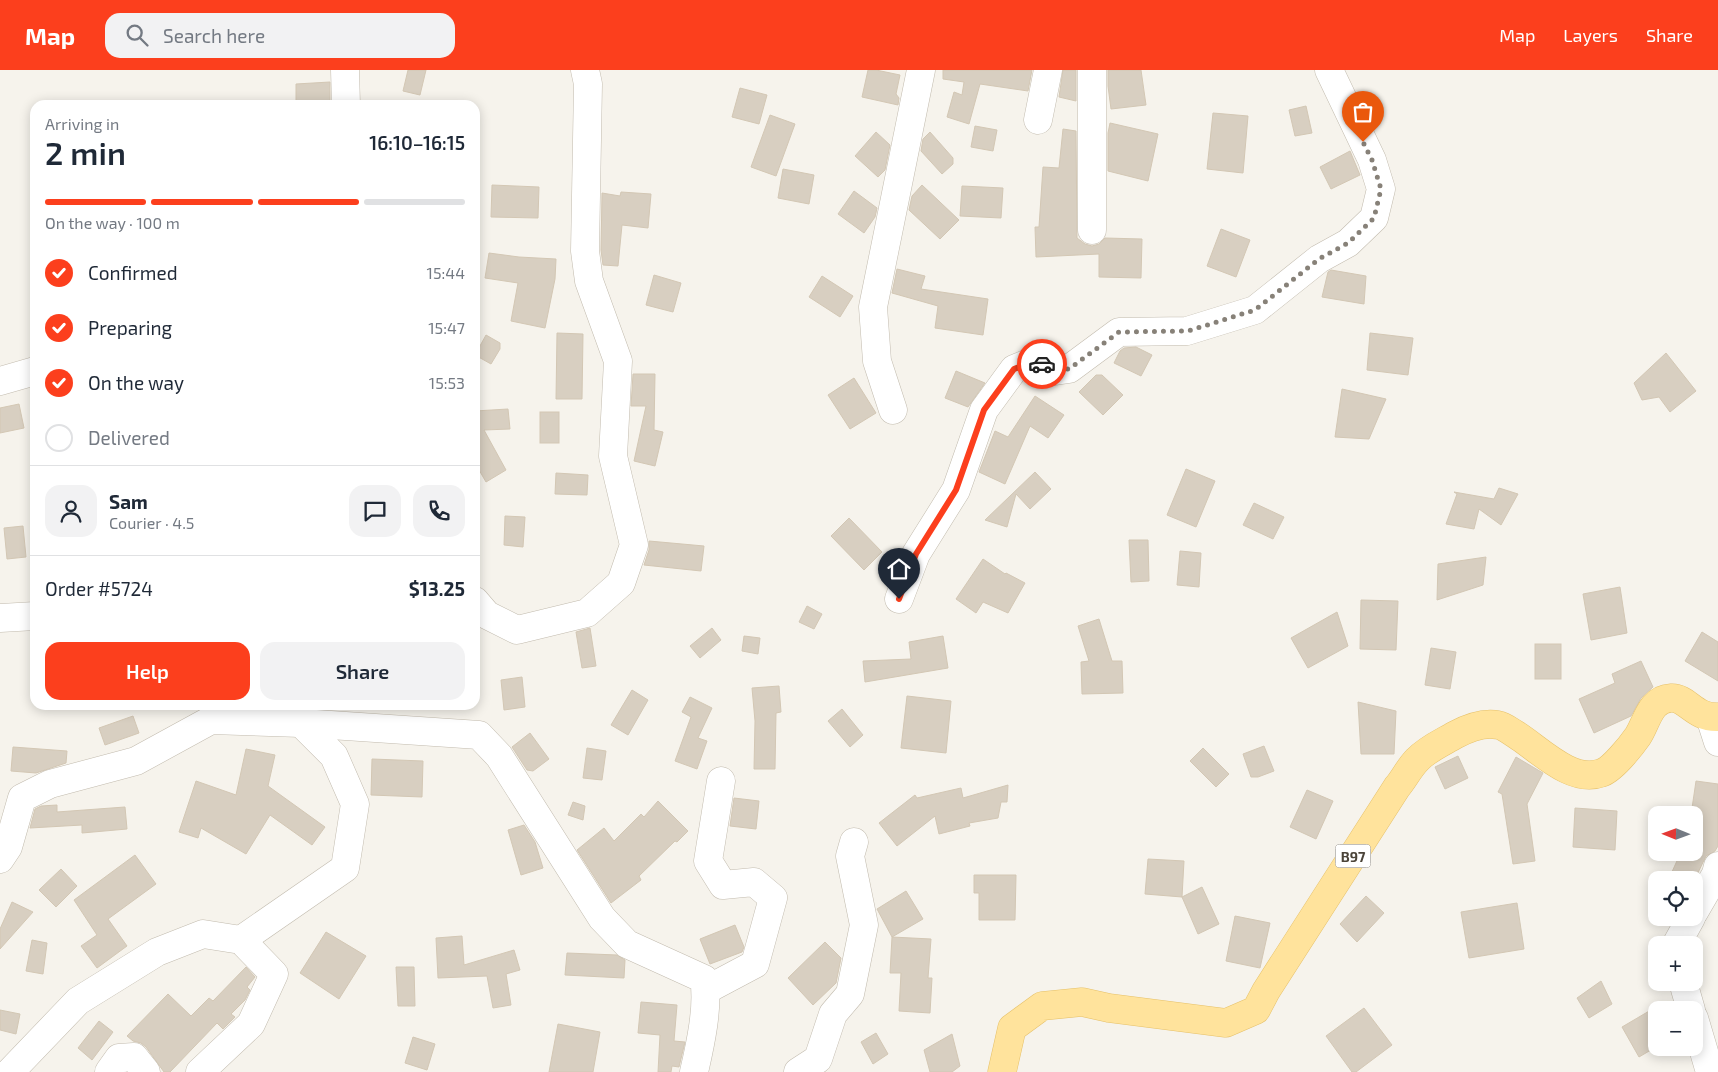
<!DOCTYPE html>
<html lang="en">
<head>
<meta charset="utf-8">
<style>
  body { margin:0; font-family:"Exo 2",sans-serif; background:#f2f2f3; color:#1f2937; height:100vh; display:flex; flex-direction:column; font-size:19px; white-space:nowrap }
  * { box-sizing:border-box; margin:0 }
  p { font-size:16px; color:#747a83 }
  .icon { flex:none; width:28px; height:28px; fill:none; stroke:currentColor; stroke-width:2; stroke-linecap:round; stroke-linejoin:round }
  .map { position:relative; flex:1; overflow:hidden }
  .panel { position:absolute; left:30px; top:30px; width:450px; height:610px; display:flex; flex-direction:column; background:#fff; border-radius:15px; box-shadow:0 2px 12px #0003 }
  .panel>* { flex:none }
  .needle { width:32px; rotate:271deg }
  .buttons { position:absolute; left:1648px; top:736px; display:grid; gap:10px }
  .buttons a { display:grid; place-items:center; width:55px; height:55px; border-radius:10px; background:#fff; box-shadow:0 2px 12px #0003; font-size:25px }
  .pin { position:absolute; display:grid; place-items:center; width:42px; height:42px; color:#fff; margin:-51px -21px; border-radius:50% 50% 50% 0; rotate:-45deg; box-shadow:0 0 5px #0007 }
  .pin .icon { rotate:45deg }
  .courier { position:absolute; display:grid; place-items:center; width:50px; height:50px; margin:-25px; border:4px solid #fc3f1d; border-radius:50%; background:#fff; color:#222; box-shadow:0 1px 6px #0007 }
  .summary em { font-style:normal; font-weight:600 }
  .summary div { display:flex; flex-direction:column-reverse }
  .summary { display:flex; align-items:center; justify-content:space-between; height:85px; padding:0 15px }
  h1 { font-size:32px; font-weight:600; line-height:38px }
  .bar { display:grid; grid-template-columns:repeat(4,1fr); gap:8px 5px; align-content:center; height:60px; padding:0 15px }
  .bar i { height:6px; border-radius:4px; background:#e0e1e3 }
  .bar .active { background:#fc3f1d }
  .bar p { grid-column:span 4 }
  .line { display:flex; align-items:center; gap:12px; padding:0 15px; border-top:1px solid #e0e1e3 }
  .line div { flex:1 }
  .round { display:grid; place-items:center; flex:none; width:52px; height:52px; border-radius:15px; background:#f2f2f3 }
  ol { padding:0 15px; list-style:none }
  li { display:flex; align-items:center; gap:15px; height:55px }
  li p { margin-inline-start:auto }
  li .icon { padding:5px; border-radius:50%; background:#fc3f1d; color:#fff; stroke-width:4 }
  li:last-child { color:#747a83 }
  li i { width:28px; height:28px; border:2px solid #e0e1e3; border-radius:50% }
  .cta { display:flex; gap:10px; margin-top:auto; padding:10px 15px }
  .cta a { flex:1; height:58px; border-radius:15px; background:#fc3f1d; color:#fff; font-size:20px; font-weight:600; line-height:58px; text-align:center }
  .cta a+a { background:#f2f2f3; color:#1f2937 }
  header { display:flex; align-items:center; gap:30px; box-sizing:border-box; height:70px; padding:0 25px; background:#fc3f1d; color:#fff }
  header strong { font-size:24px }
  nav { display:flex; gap:28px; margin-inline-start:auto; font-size:18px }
  .search { width:350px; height:45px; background:#f2f2f3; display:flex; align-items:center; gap:12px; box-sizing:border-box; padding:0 18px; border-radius:15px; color:#747a83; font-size:19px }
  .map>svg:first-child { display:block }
</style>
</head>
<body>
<header>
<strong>Map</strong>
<div class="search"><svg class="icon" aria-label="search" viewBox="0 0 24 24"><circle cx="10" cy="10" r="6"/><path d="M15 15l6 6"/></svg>Search here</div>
<nav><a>Map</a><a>Layers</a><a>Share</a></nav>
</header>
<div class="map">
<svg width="1718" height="1002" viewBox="0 0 1718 1002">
  <rect width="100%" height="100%" fill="#f6f3ec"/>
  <g fill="#d8cfc1" stroke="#d3c7b4">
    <path d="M408,0H426L420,25L403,21Z"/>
    <path d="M868,0H876L900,5L896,24L899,28L898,35L862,27Z"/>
    <path d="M943,0H1032L1028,21L980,14L969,54L947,47L954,22L962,25L964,12L943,9Z"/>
    <path d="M1063,0H1076V31L1059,27Z"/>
    <path d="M1108,0H1141L1146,35L1111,39L1108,16Z"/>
    <path d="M330,12V35H296V14Z"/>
    <path d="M740,18L767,25L759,54L732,47Z"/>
    <path d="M1306,36L1312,63L1295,66L1289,40Z"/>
    <path d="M1213,43L1248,46L1243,103L1207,99Z"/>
    <path d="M770,45L795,54L776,106L751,97Z"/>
    <path d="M1110,53L1158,64L1148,111L1108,101V63Z"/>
    <path d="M975,56L997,60L993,81L971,77Z"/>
    <path d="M1063,59L1076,61L1077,168L1085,174L1092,176L1099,174L1105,168L1142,169L1141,208L1099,207V184L1036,187L1035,157H1039L1043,97L1059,98Z"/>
    <path d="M876,62L890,75L885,100L878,107L855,86Z"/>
    <path d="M930,62L953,88V94L942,104L921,81L923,69Z"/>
    <path d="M1350,81L1360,105L1331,119L1320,97Z"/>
    <path d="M783,99L814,105L809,134L778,128Z"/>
    <path d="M492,115L539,117L538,148L491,147Z"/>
    <path d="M922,115L959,150L940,169L909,140L912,126Z"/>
    <path d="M962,116L1003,118L1001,148L960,146Z"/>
    <path d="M854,121L877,138L875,147L864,163L838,144Z"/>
    <path d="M621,122L651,124L648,158L622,155L618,196L603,195L601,180L602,123L620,126Z"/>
    <path d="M1221,159L1250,170L1236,207L1207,196Z"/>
    <path d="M489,183L519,187L556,189L555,209L545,258L511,251L518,213L485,208Z"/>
    <path d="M897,199L925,206L921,219L988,229L983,265L935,258L938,236L892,223Z"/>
    <path d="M1331,200L1366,206L1364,234L1322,227L1328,202Z"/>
    <path d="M654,205L681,213L673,242L646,235Z"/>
    <path d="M822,206L853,226L840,247L809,227Z"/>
    <path d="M557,263L583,264L582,329H556Z"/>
    <path d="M1370,263L1413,268L1408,305L1367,300Z"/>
    <path d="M486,265L500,273V279L491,294L475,285Z"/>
    <path d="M1136,277L1152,285L1141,306L1114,293L1120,281L1124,278Z"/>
    <path d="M1666,283L1696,321L1670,342L1659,327L1642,330L1634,313Z"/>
    <path d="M956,301L985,313L968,337L945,328Z"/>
    <path d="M633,304H655L654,360L663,362L655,396L634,391L646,336H631Z"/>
    <path d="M1096,305H1102L1123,325L1103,345L1079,322Z"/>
    <path d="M854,308L876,343L850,359L828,325Z"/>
    <path d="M1342,319L1386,329L1369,369L1335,367Z"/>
    <path d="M1035,326L1064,345L1048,368L1030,356L1005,414L979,402L995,361L1008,367Z"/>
    <path d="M19,334L24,358L0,363V338Z"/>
    <path d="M508,339L510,359L484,360L506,400L486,412L475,393V378L477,376L475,341Z"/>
    <rect x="540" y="342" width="19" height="31"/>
    <path d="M1186,399L1215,411L1196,457L1167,445Z"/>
    <path d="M1035,402L1051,419L1030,439L1016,424L1007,457L985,450Z"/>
    <path d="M556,403L588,405L587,425L555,424Z"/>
    <path d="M1499,418L1518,424L1501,455L1479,439L1474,459L1446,454L1457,424L1454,422L1494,429Z"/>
    <path d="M1254,433L1284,447L1273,469L1243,455Z"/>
    <path d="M505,446L525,447L523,477L504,475Z"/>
    <path d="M849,448L882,482L864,500L831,466Z"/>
    <path d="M23,456L26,487L7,489L4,458Z"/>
    <path d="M1129,470H1148L1149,511L1131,512Z"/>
    <path d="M649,471L704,476L701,501L644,495L649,480Z"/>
    <path d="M1180,481L1201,483L1199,517L1177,515Z"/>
    <path d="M1486,487L1483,515L1437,530L1438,494Z"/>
    <path d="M983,489L1005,504L1006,503L1025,513L1008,543L983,532L976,543L956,529Z"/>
    <path d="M1620,517L1627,563L1591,570L1583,524Z"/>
    <path d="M1361,530L1398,531L1396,580L1360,579Z"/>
    <path d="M807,536L822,544L814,559L799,552Z"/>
    <path d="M1337,542L1348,576L1308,598L1291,568Z"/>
    <path d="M1099,549L1112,591H1122L1123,623L1082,624L1081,592L1089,591L1078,556Z"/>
    <path d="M590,558L596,596L582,598L576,562Z"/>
    <path d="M712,558L721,570L700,588L690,576Z"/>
    <path d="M1702,562L1718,572V611L1685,591Z"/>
    <path d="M744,566L760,568L758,584L742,581Z"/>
    <path d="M943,566L948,598L865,612L863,591L911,589L909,572Z"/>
    <rect x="1535" y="574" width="26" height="35"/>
    <path d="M1431,578L1456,582L1450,619L1425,615Z"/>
    <path d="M1641,591L1653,617L1641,628L1631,646L1594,663L1579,629L1615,613L1612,604Z"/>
    <path d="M522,607L525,637L504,640L501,610Z"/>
    <path d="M779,616L781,642L776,643L775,699H754L755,651L752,618Z"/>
    <path d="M632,620L648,630L628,665L611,655Z"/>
    <path d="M907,626L951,631L946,683L901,678Z"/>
    <path d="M690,627L712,638L698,668L707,671L697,699L675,691L691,647L682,642Z"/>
    <path d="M1358,632L1396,641L1394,684H1361Z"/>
    <path d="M842,639L863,665L850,677L828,651Z"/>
    <path d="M133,646L139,663L105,675L99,658Z"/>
    <path d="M530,663L549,689L533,701L527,700L512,677Z"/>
    <path d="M1264,676L1274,701L1258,707H1251L1243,684Z"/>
    <path d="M13,677L67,681L66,693L36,703L11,701Z"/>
    <path d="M587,678L606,681L602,710L583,708Z"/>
    <path d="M1203,678L1229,704L1216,717L1190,691Z"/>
    <path d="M246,679L275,685L268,716L325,757L312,775L270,745L246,784L201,758L198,768L179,762L196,711L236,725Z"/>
    <path d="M1458,686L1468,708L1445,719L1435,697Z"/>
    <path d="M1516,687L1543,703L1527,734L1535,791L1513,794L1502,724L1498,722Z"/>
    <path d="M372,689L423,691L422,727L371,725Z"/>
    <path d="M1696,711L1718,714V776L1715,781L1706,786L1694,811L1683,810L1671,804L1681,782H1694V745H1691Z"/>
    <path d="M1008,715L1007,732H1001L998,748L969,753L970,756L939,764L935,746L897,776L879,753L915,725L917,728L961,718L963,728Z"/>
    <path d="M1307,720L1333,731L1316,769L1290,757Z"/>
    <path d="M734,728L759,731L756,759L730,756Z"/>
    <path d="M658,731L688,761L677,772L675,771L639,806L641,810L611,833L577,780L604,758L614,771L641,744L644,747Z"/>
    <path d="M573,732L585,736L583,750L568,745Z"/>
    <path d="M57,735V742L125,737L127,759L82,763V755L30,758L35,739L41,736Z"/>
    <path d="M1575,738L1617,741L1615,780L1573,777Z"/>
    <path d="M524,755L535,772L543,798L521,805L508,760Z"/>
    <path d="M135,785L156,814L108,849L127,876L97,898L81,876L97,865L74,830Z"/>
    <path d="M1148,789L1184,791L1182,827L1145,824Z"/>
    <path d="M61,799L77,816L56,837L39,820Z"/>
    <path d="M974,805H1016L1015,850H979V823H974Z"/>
    <path d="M1202,817L1219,854L1198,864L1182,827Z"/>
    <path d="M906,821L923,849L892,867L877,839Z"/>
    <path d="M1366,826L1384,843L1357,872L1340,854Z"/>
    <path d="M12,832L33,842L0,879V859Z"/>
    <path d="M1517,833L1524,879L1469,888L1461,842Z"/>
    <path d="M1235,846L1270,853L1260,898L1226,891Z"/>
    <path d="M735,855L744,877L742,882L710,894L700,869Z"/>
    <path d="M326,862L366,886L339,929L300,903Z"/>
    <path d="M462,866L464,895L514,880L520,900L506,904L511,935L493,938L487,906L438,908L436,868Z"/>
    <path d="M892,867L931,869L928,908H932L930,943L899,941L901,903H890Z"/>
    <path d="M32,870L47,873L43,904L26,901Z"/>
    <path d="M825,872L841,888L836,913L813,935L788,908Z"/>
    <path d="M567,883L617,885L625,890L624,908L565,905Z"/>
    <path d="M246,897L255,907L247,917L250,920L245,930L231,944L235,947L223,959L217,953L170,1002H164L146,977L141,973L133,971L127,966L168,924L191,946L209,928L213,931Z"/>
    <path d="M396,897H414L415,936H398Z"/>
    <path d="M1601,911L1612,934L1589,948L1577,928Z"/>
    <path d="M641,932L677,935L674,971L685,972L679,997L672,996L671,1002H658L660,965L638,963Z"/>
    <path d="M1656,937V977L1639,987L1622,957Z"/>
    <path d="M1364,938L1392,975L1356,1002H1352L1326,966Z"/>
    <path d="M0,940L20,944L16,964L0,960Z"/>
    <path d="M99,951L113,962L92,990L78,978Z"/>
    <path d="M558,954L600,962L593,1002H549Z"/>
    <path d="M876,963L888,984L873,994L861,972Z"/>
    <path d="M952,964L960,996L952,1002H930L924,980Z"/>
    <path d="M413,967L435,974L427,1000L405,993Z"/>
  </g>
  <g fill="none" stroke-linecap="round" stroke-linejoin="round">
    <g stroke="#c2bbae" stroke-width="29">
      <g id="minor">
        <path d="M345,0L346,35"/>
        <path d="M1038,50L1048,0"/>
        <path d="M1092,160V0"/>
        <path d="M0,311L35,301"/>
        <path d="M893,340L877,291L873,237L921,0"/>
        <path d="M899,529L916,484L956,420L984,340L1014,299L1034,291L1055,301L1069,299L1119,262L1187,261L1255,240L1319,189L1348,173L1374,148L1381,119L1372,90L1329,0"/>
        <path d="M475,531L487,545L517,560L587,543L621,513L634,475L613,386L618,291L589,211L585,181L588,14L585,0"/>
        <path d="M0,548L35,546"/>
        <path d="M1710,647L1718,672"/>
        <path d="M0,789L8,777L22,728L50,714L136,691L211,650L301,653L479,665L499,686L602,848L627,874L704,909C709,936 700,976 694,1002"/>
        <path d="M1694,842L1716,804L1718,796"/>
        <path d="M241,870L345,798L355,734L334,686L301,653"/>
        <path d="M1676,875L1691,848"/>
        <path d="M1683,912L1691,940"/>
        <path d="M706,920L755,894L773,828L754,812L723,815L708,791L721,711"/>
        <path d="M1694,948L1710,1002"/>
        <path d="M10,1002L78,931L157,882L203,864L241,870L274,904L251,954L200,1002"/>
        <path d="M109,1002L119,988L134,987L146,1002"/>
        <path d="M798,1002L818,989L833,944L850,924L864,855L850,786L854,772"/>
      </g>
    </g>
    <g stroke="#e6c16a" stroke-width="29">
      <path id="major" d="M1002,1002L1012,958L1042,936L1082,932L1109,938L1226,953L1256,940L1266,921L1397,717C1404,709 1409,698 1417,690C1427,679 1443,672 1455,665C1468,658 1483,652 1498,655C1504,656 1510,661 1515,664C1538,678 1571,714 1601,703C1612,700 1631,676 1638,666C1647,652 1650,629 1671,628C1687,627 1694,648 1718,647"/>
    </g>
    <use href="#minor" stroke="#fff" stroke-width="28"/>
    <use href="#major" stroke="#ffe39c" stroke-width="28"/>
  </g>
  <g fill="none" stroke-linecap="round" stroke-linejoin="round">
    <path stroke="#878178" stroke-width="5" stroke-dasharray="0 9" d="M1042,294L1055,300L1069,299L1119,262L1188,261L1255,240L1319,189L1348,173L1374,148L1381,119L1372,90L1363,72"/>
    <path stroke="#fc3f1d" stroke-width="6" d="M899,529L916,484L956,420L984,340L1014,299L1034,291L1042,294"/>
  </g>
  <g text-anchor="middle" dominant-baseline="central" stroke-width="4" stroke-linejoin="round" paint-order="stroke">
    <rect fill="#fff" stroke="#817c74" stroke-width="1" x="1335.5" y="774.5" width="35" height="23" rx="4"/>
    <g font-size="14" font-weight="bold" fill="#4b4439">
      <text x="1353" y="786">B97</text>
    </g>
  </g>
</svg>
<div class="buttons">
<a><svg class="needle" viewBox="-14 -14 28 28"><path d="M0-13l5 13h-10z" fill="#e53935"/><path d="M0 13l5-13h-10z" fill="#747a83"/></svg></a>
<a><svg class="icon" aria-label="locate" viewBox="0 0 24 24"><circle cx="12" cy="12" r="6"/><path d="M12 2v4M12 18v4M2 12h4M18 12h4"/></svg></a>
<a>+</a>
<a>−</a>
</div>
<div class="pin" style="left:1363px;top:72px;background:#ea580c"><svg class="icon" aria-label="bag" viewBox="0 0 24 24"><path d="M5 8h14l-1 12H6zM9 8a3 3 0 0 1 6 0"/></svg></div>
<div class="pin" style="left:899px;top:529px;background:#1f2937"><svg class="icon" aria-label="home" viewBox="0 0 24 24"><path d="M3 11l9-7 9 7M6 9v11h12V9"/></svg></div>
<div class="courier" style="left:1042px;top:294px"><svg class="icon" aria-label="car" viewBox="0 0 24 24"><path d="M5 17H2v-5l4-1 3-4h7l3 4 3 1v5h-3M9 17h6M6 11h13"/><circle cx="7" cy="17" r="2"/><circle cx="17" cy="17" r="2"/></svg></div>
<section class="panel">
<div class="summary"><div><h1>2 min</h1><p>Arriving in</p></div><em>16:10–16:15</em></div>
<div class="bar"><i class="active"></i><i class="active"></i><i class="active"></i><i></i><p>On the way · 100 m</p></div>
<ol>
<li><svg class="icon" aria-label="check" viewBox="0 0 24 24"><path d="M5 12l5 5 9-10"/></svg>Confirmed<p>15:44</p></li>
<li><svg class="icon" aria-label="check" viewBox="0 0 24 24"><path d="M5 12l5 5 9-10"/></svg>Preparing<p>15:47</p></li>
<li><svg class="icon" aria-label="check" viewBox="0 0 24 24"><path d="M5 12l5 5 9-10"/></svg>On the way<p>15:53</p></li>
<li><i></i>Delivered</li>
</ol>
<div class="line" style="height:90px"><a class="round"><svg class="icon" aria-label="person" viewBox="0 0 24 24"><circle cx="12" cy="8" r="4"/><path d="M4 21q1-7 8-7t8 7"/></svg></a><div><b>Sam</b><p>Courier · 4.5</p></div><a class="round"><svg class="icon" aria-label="chat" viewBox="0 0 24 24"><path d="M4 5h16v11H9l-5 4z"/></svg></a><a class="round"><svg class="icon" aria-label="phone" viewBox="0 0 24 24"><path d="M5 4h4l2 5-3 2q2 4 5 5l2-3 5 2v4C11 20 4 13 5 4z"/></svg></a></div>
<div class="line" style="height:65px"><div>Order #5724</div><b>$13.25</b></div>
<div class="cta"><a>Help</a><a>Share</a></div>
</section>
</div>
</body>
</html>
